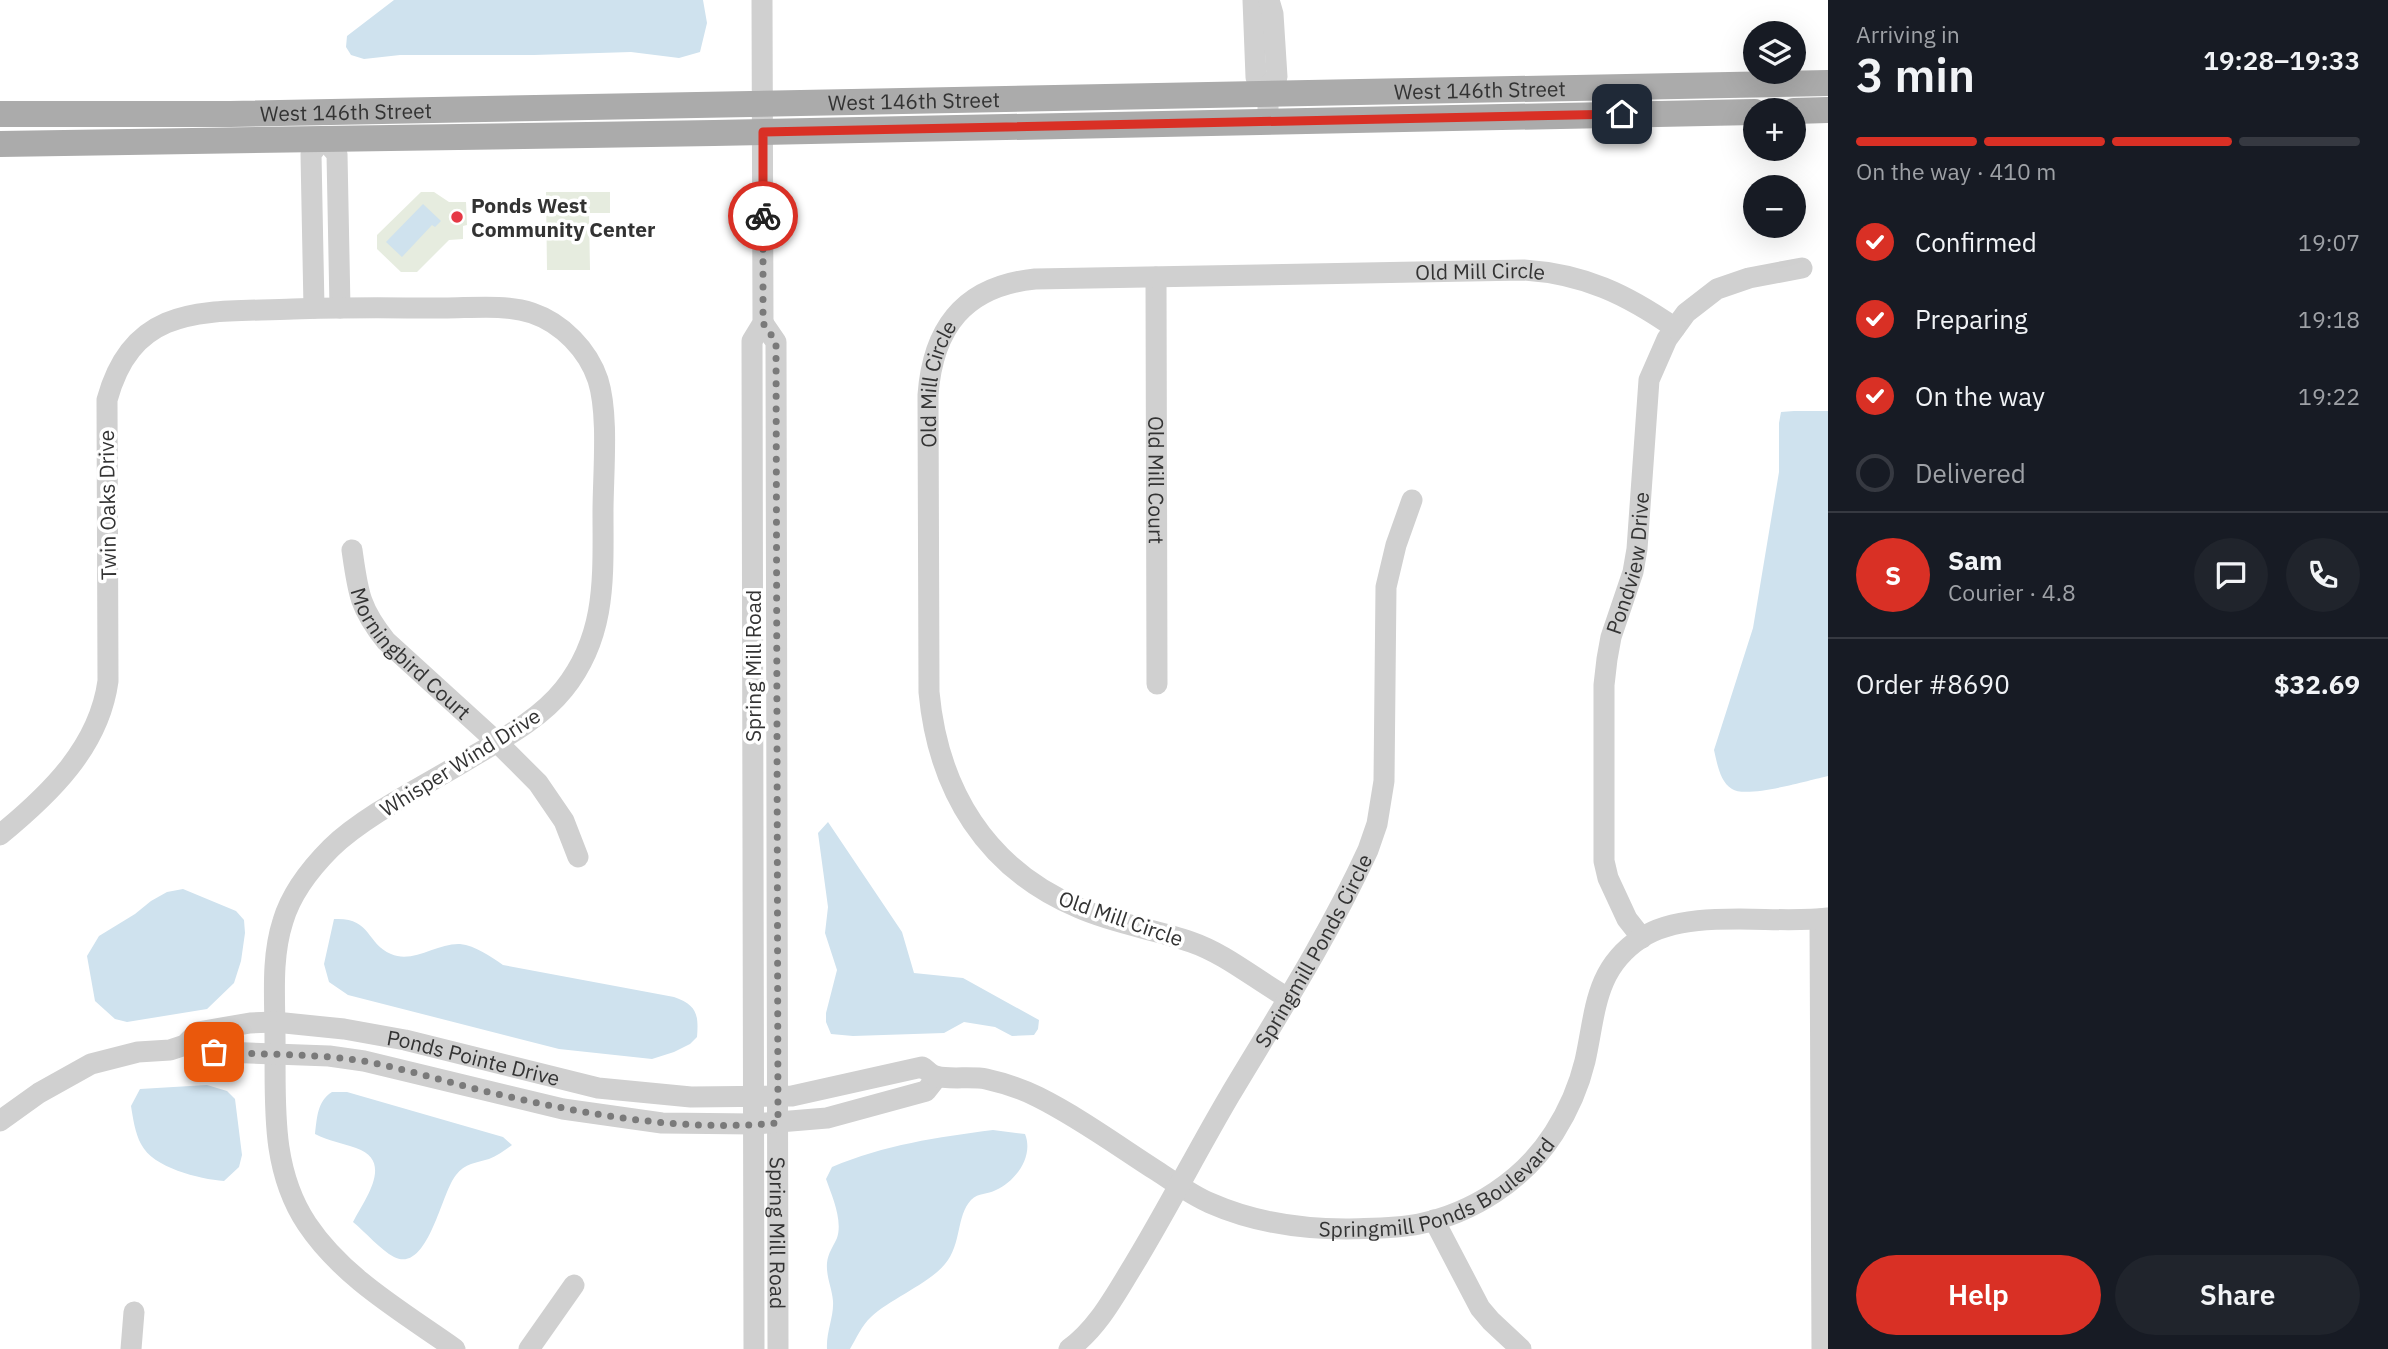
<!DOCTYPE html>
<html lang="en">
<head>
<meta charset="utf-8">
<style>
  body { margin:0; font-family:"IBM Plex Sans",sans-serif; background:#20242c; color:#f1f3f6; height:100vh; display:flex; flex-direction:column; font-size:26px; white-space:nowrap }
  * { box-sizing:border-box; margin:0 }
  p { font-size:23px; color:#9ea1a6 }
  .icon { flex:none; width:38px; height:38px; fill:none; stroke:currentColor; stroke-width:2; stroke-linecap:round; stroke-linejoin:round }
  .map { position:relative; flex:1; overflow:hidden }
  .sheet { display:flex; flex-direction:column; background:#171b24; width:560px }
  .sheet>* { flex:none }
  .controls { position:absolute; left:1743px; top:21px; display:grid; gap:14px }
  .controls a { display:grid; place-items:center; width:63px; height:63px; border-radius:50%; background:#171b24; box-shadow:0 7px 28px #0002; font-size:35px }
  .pin { position:absolute; display:grid; place-items:center; width:60px; height:60px; color:#fff; margin:-30px; border-radius:14px; box-shadow:0 4px 10px #0006 }
  .courier { position:absolute; display:grid; place-items:center; width:70px; height:70px; margin:-35px; border:5px solid #d93025; border-radius:50%; background:#fff; color:#222; box-shadow:0 2px 9px #0007 }
  .headline em { font-style:normal; font-weight:600 }
  .headline div { display:flex; flex-direction:column-reverse }
  .headline { display:flex; align-items:center; justify-content:space-between; height:119px; padding:0 28px }
  h1 { font-size:46px; font-weight:600; line-height:52px }
  .bar { display:grid; grid-template-columns:repeat(4,1fr); gap:10px 7px; align-content:center; height:84px; padding:0 28px }
  .bar i { height:9px; border-radius:5px; background:#363941 }
  .bar .on { background:#d93025 }
  .bar p { grid-column:span 4 }
  .line { display:flex; align-items:center; gap:18px; padding:0 28px; border-top:2px solid #363941 }
  .line div { flex:1 }
  .round { display:grid; place-items:center; flex:none; width:74px; height:74px; border-radius:37px; background:#20242c }
  ol { padding:0 28px; list-style:none }
  li { display:flex; align-items:center; gap:21px; height:77px }
  li p { margin-inline-start:auto }
  li .icon { padding:7px; border-radius:50%; background:#d93025; color:#fff; stroke-width:4 }
  li:last-child { color:#9ea1a6 }
  li i { width:38px; height:38px; border:4px solid #363941; border-radius:50% }
  .cta { display:flex; gap:14px; margin-top:auto; padding:14px 28px }
  .cta a { flex:1; height:80px; border-radius:42px; background:#d93025; color:#fff; font-size:28px; font-weight:600; line-height:80px; text-align:center }
  .cta a+a { background:#20242c; color:#f1f3f6 }
  main { display:flex; flex:1; min-height:0 }
  .map>svg:first-child { display:block }
</style>
</head>
<body>
<main>
<div class="map">
<svg width="1828" height="1349" viewBox="0 0 1828 1349">
  <rect width="100%" height="100%" fill="#fff"/>
  <g fill="#e6ecdf">
    <path d="M421,192H434L449,202H466L467,225L463,226V239L449,240L417,272H401L377,249V235Z"/>
    <path d="M546,192H610V213H589L590,270H547Z"/>
  </g>
  <g fill="#cfe2ee">
    <path d="M394,0H703L707,23L700,52L679,58L631,52L534,55H400L364,59L351,55L346,47L347,36Z"/>
    <path d="M423,204L441,221L435,227L432,225L402,257L386,242Z"/>
    <path d="M1794,411H1828V776C1810,780 1746,799 1732,789C1720,782 1717,763 1714,750L1753,628L1779,472V423L1781,412Z"/>
    <path d="M828,822L902,932L914,973L963,978L1039,1020L1038,1029L1034,1035L1012,1036L995,1027L964,1022L944,1033L853,1036L831,1034L826,1022V1013L837,970L825,933L828,907L818,833Z"/>
    <path d="M183,889L236,911L244,920L245,933L241,961L234,983L207,1009L127,1022L115,1019L95,1001L87,956L99,936L135,914L151,901L167,892Z"/>
    <path d="M334,919C371,917 366,943 391,954C413,964 437,943 460,944C476,946 490,956 503,965L674,997C696,1005 699,1013 697,1037L690,1044L674,1052L652,1059L559,1049L348,995L329,982L324,964Z"/>
    <path d="M207,1085L227,1091L235,1099L242,1155L239,1167L224,1181C199,1179 153,1168 141,1144C135,1133 133,1118 131,1106L140,1089Z"/>
    <path d="M332,1092H347L503,1137L512,1145C505,1150 497,1156 489,1159C476,1163 465,1163 456,1175C441,1193 428,1274 394,1257C381,1250 365,1232 353,1222C364,1200 395,1161 356,1148C342,1143 329,1141 315,1134C317,1119 317,1101 332,1092Z"/>
    <path d="M993,1130L1025,1134C1034,1156 1016,1181 996,1190C987,1195 979,1192 971,1200C956,1216 962,1244 945,1264C930,1283 890,1299 871,1317C862,1325 856,1339 850,1349H827C826,1332 834,1317 833,1301C832,1288 826,1277 827,1263C828,1253 833,1247 837,1238C843,1220 832,1196 826,1179L832,1167C884,1145 938,1137 993,1130Z"/>
  </g>
  <g fill="none" stroke-linecap="round" stroke-linejoin="round">
    <g stroke="#d0d0d0" stroke-width="21">
      <path d="M1253,0L1256,77L1268,86"/>
      <path d="M1268,121V86L1277,77L1273,14L1269,0"/>
      <path d="M323,138L337,154L340,308"/>
      <path id="s1" d="M1156,277L1157,684"/>
      <path d="M314,308L311,154L323,138"/>
      <path id="s2" d="M763,323L776,342L778,1349"/>
      <path id="s3" d="M352,550C358,592 359,607 386,641L498,743L538,783L564,821L578,857"/>
      <path d="M0,835C50,794 99,747 108,681L107,400C134,300 209,313 293,309C343,307 394,308 444,308C472,308 504,304 532,313C562,323 588,350 598,380C609,415 603,474 603,512C603,577 607,635 564,689C540,719 504,738 472,757C430,783 366,814 331,848C311,868 291,894 283,921C271,958 275,998 275,1036C276,1100 269,1167 307,1224C343,1278 403,1312 455,1349"/>
      <path d="M1820,919L1822,1349"/>
      <path id="s4" d="M1642,938L1627,919L1608,878L1604,861V685L1607,659L1611,637L1633,572L1637,549L1649,380L1667,339L1686,313L1717,289L1749,278L1802,268"/>
      <path id="s5" d="M1288,998C1256,980 1226,954 1191,942C1154,929 1115,924 1079,908C986,869 938,790 929,692L928,395C933,327 965,286 1035,279L1524,270C1584,274 1626,294 1675,328"/>
      <path d="M185,1045L197,1051L329,1056L364,1061L563,1109L662,1123L754,1124L827,1118L926,1091L937,1077"/>
      <path id="s6" d="M0,1121L39,1093L91,1064L138,1052L170,1050L185,1045L198,1032L250,1023L275,1022L344,1029L405,1040L598,1088L691,1097L792,1096L922,1067C926,1069 931,1075 936,1076C946,1080 973,1076 986,1079C1004,1083 1022,1089 1038,1097C1080,1118 1118,1146 1157,1171C1174,1182 1191,1195 1210,1203C1253,1222 1299,1229 1346,1229C1370,1228 1395,1229 1419,1224C1473,1213 1524,1180 1554,1133C1568,1111 1579,1086 1585,1061C1596,1012 1594,969 1641,938C1688,907 1773,925 1828,918"/>
      <path d="M1434,1220L1480,1308L1491,1321L1521,1349"/>
      <path d="M131,1349L134,1312"/>
      <path d="M529,1349L574,1285"/>
      <path d="M754,1349L752,341L763,323L762,0"/>
      <path id="s7" d="M1069,1349C1098,1328 1115,1295 1133,1266C1167,1210 1197,1151 1230,1095C1278,1015 1329,935 1368,850L1377,824L1384,781L1386,587L1396,545L1412,500"/>
    </g>
    <g stroke="#ababab" stroke-width="26">
      <path d="M1794,111L1828,110"/>
      <path id="s8" d="M0,114H230L1828,83"/>
      <path d="M0,144L714,133L1755,112"/>
    </g>
  </g>
  <g fill="none" stroke-linecap="round" stroke-linejoin="round">
    <path stroke="#7a7a7a" stroke-width="7" stroke-dasharray="0 12.6" d="M214,1052C263,1055 313,1053 363,1061C408,1069 452,1084 497,1094C589,1115 683,1132 778,1123L776,342L763,323V216"/>
    <path stroke="#d93025" stroke-width="9" d="M763,216V132L1622,114"/>
  </g>
  <circle fill="#e63946" stroke="#fff" stroke-width="2.5" cx="457" cy="217" r="7"/>
  <g text-anchor="middle" dominant-baseline="central" stroke-width="7" stroke-linejoin="round" paint-order="stroke">
    <g font-size="21" fill="#333" stroke="#fff">
      <text stroke="none"><textPath href="#s8" startOffset="1480">West 146th Street</textPath></text>
      <text stroke="none"><textPath href="#s8" startOffset="914">West 146th Street</textPath></text>
      <text stroke="none"><textPath href="#s8" startOffset="346">West 146th Street</textPath></text>
      <text stroke="none"><textPath href="#s5" startOffset="1424">Old Mill Circle</textPath></text>
      <text stroke="none"><textPath href="#s5" startOffset="816">Old Mill Circle</textPath></text>
      <text stroke="none"><textPath href="#s1" startOffset="203">Old Mill Court</textPath></text>
      <text transform="translate(107 505) rotate(-91)">Twin Oaks Drive</text>
      <text stroke="none"><textPath href="#s4" startOffset="388">Pondview Drive</textPath></text>
      <text stroke="none"><textPath href="#s3" startOffset="124">Morningbird Court</textPath></text>
      <text transform="translate(753 666) rotate(-90)">Spring Mill Road</text>
      <text transform="translate(460 762) rotate(-32)">Whisper Wind Drive</text>
      <text transform="translate(1121 918) rotate(19)">Old Mill Circle</text>
      <text stroke="none"><textPath href="#s7" startOffset="469">Springmill Ponds Circle</textPath></text>
      <text stroke="none"><textPath href="#s6" startOffset="502">Ponds Pointe Drive</textPath></text>
      <text stroke="none"><textPath href="#s6" startOffset="1524">Springmill Ponds Boulevard</textPath></text>
      <text stroke="none"><textPath href="#s2" startOffset="914">Spring Mill Road</textPath></text>
    </g>
    <g font-size="21" font-weight="bold" fill="#333" stroke="#fff" text-anchor="start">
      <text x="471" y="205">Ponds West<tspan x="471" dy="24">Community Center</tspan></text>
    </g>
  </g>
</svg>
<div class="controls">
<a><svg class="icon" aria-label="layers" viewBox="0 0 24 24"><path d="M12 4l9 5-9 5-9-5zM3 14l9 5 9-5"/></svg></a>
<a>+</a>
<a>−</a>
</div>
<div class="pin" style="left:214px;top:1052px;background:#ea580c"><svg class="icon" aria-label="bag" viewBox="0 0 24 24"><path d="M5 8h14l-1 12H6zM9 8a3 3 0 0 1 6 0"/></svg></div>
<div class="pin" style="left:1622px;top:114px;background:#1f2937"><svg class="icon" aria-label="home" viewBox="0 0 24 24"><path d="M3 11l9-7 9 7M6 9v11h12V9"/></svg></div>
<div class="courier" style="left:763px;top:216px"><svg class="icon" aria-label="bike" viewBox="0 0 24 24"><circle cx="6" cy="16" r="4"/><circle cx="18" cy="16" r="4"/><path d="M6 16l4-8h5l3 8M10 8l3 8H6M13 5h3"/></svg></div>
</div>
<section class="sheet">
<div class="headline"><div><h1>3 min</h1><p>Arriving in</p></div><em>19:28–19:33</em></div>
<div class="bar"><i class="on"></i><i class="on"></i><i class="on"></i><i></i><p>On the way · 410 m</p></div>
<ol>
<li><svg class="icon" aria-label="check" viewBox="0 0 24 24"><path d="M5 12l5 5 9-10"/></svg>Confirmed<p>19:07</p></li>
<li><svg class="icon" aria-label="check" viewBox="0 0 24 24"><path d="M5 12l5 5 9-10"/></svg>Preparing<p>19:18</p></li>
<li><svg class="icon" aria-label="check" viewBox="0 0 24 24"><path d="M5 12l5 5 9-10"/></svg>On the way<p>19:22</p></li>
<li><i></i>Delivered</li>
</ol>
<div class="line" style="height:126px"><b class="round" style="background:#d93025;color:#fff">S</b><div><b>Sam</b><p>Courier · 4.8</p></div><a class="round"><svg class="icon" aria-label="chat" viewBox="0 0 24 24"><path d="M4 5h16v11H9l-5 4z"/></svg></a><a class="round"><svg class="icon" aria-label="phone" viewBox="0 0 24 24"><path d="M5 4h4l2 5-3 2q2 4 5 5l2-3 5 2v4C11 20 4 13 5 4z"/></svg></a></div>
<div class="line" style="height:91px"><div>Order #8690</div><b>$32.69</b></div>
<div class="cta"><a>Help</a><a>Share</a></div>
</section>
</main>
</body>
</html>
